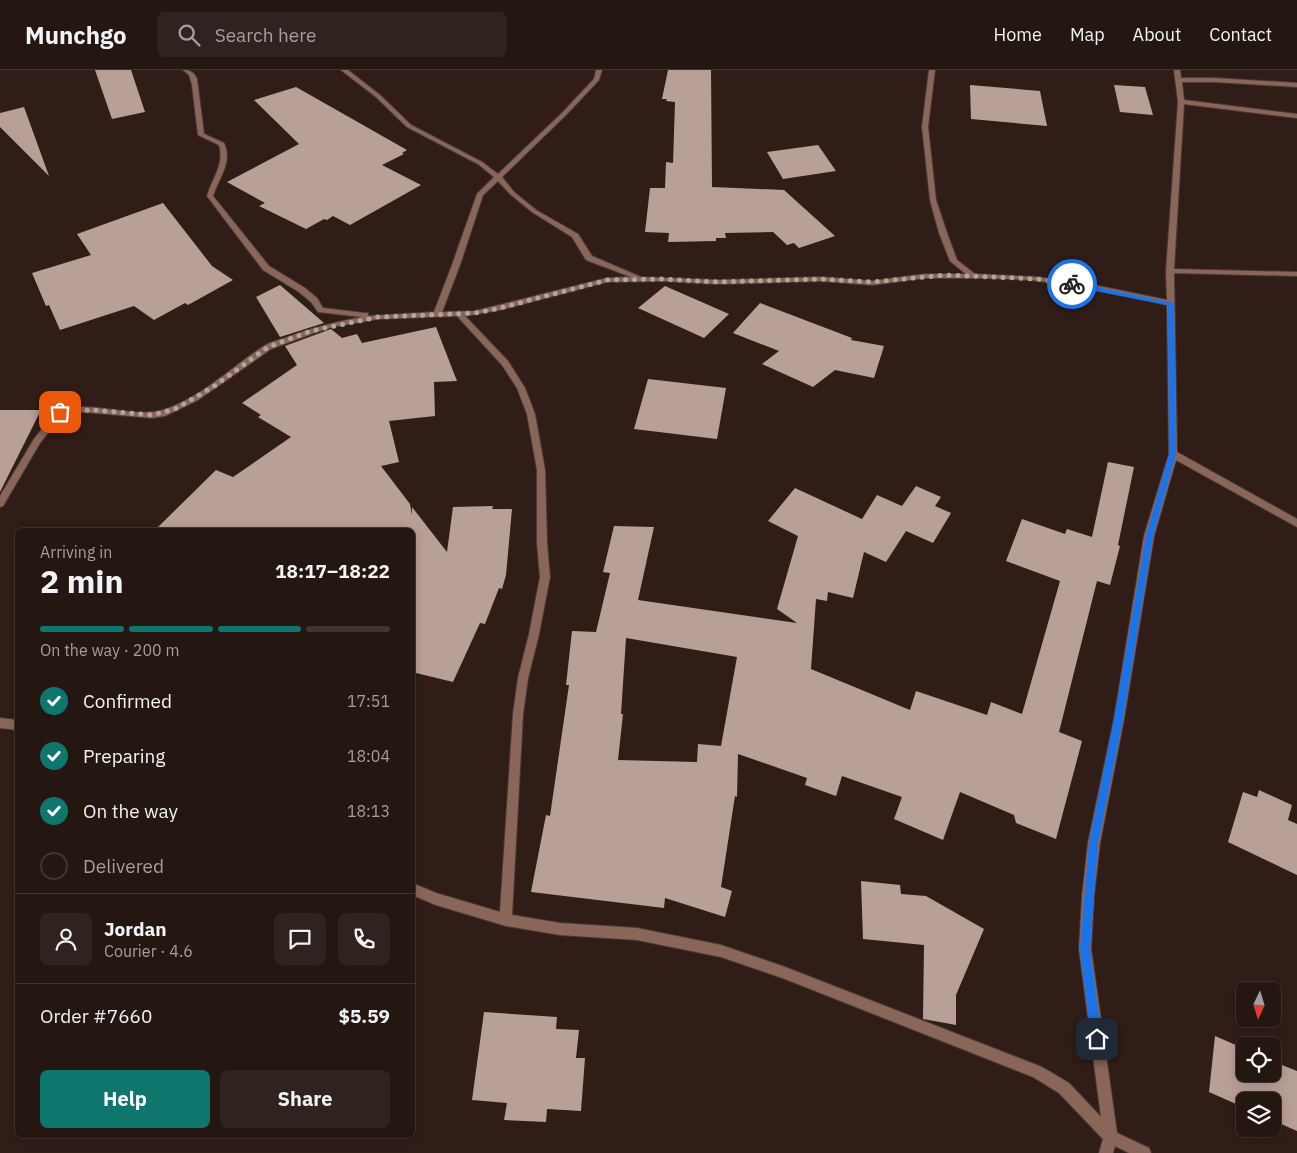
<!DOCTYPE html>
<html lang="en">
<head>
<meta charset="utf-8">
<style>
  body { margin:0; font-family:"IBM Plex Sans",sans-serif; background:#30231f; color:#f1f3f6; height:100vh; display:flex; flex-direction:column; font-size:19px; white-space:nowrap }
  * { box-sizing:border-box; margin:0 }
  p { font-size:16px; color:#a39f9f }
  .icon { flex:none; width:28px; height:28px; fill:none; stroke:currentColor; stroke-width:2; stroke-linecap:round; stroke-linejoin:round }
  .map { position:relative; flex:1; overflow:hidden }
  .details { position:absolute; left:15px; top:458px; width:400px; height:610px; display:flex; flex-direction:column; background:#241611; border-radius:8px; box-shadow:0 2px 12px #0003,0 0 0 1px #413531 }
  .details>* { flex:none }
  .needle { width:32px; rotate:184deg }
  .fabs { position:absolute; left:1236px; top:912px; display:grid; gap:10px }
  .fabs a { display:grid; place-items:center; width:45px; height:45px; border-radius:8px; background:#241611; box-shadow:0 2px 12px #0003,0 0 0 1px #413531; font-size:25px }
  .pin { position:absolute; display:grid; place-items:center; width:42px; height:42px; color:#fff; margin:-21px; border-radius:10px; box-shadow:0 2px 8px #0006 }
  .courier { position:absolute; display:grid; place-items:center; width:50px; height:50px; margin:-25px; border:4px solid #1a73e8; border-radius:50%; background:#fff; color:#222; box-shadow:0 1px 6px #0007 }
  .summary em { font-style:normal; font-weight:800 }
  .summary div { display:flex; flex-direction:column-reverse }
  .summary { display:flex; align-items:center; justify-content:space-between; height:85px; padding:0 25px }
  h1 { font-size:32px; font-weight:800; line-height:38px }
  .bar { display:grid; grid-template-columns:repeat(4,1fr); gap:8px 5px; align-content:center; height:60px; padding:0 25px }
  .bar i { height:6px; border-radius:4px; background:#413531 }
  .bar .current { background:#0f766e }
  .bar p { grid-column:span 4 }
  .line { display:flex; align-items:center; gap:12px; padding:0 25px; border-top:1px solid #413531 }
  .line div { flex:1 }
  .round { display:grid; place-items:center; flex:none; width:52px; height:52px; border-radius:8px; background:#30231f }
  ol { padding:0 25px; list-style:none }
  li { display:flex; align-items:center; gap:15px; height:55px }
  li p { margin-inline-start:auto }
  li .icon { padding:5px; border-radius:50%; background:#0f766e; color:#fff; stroke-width:4 }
  li:last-child { color:#a39f9f }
  li i { width:28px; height:28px; border:2px solid #413531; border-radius:50% }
  .cta { display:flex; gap:10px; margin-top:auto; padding:10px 25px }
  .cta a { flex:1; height:58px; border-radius:8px; background:#0f766e; color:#fff; font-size:20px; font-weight:800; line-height:58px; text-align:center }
  .cta a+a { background:#30231f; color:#f1f3f6 }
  header { display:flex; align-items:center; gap:30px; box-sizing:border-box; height:70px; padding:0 25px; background:#241611; border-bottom:1px solid #413531 }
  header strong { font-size:24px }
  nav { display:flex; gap:28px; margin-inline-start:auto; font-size:18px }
  .search { width:350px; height:45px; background:#30231f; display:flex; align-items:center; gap:12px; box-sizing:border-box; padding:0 18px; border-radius:8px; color:#a39f9f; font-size:19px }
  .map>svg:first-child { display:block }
</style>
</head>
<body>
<header>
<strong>Munchgo</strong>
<div class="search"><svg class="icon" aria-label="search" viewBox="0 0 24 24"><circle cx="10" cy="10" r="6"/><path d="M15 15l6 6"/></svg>Search here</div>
<nav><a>Home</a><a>Map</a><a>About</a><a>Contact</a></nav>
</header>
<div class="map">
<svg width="1297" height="1083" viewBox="0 0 1297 1083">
  <rect width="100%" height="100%" fill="#301d17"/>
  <g fill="#b9a097" fill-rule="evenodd">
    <path d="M95,0H131L145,42L112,49Z"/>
    <path d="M668,0H711L712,117L784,120L835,166L799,178L794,173L787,175L773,162L725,163L726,168H716V171L668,172L669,163L645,162L650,118H665L666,92L673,93L675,32L666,31L667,29H662Z"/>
    <path d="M970,15L1040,21L1047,56L971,49Z"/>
    <path d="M1114,15L1145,17L1153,45L1120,42Z"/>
    <path d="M296,17L407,80L402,83L404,84L382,95L421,115L350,155L333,146L327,150L324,149L306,159L259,136L265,133L227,112L299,74L254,30Z"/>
    <path d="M24,37L49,106L0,57V43Z"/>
    <path d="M818,75L836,101L783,109L767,82Z"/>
    <path d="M163,133L212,196L233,210L188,235L185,233L154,250L134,236L60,260L49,235L46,236L32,203L91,185L77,164Z"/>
    <path d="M280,215L324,253L280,267L256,227Z"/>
    <path d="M665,216L729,244L704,268L638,238Z"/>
    <path d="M760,233L852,268L851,270L884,276L874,308L835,300L813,317L762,294L779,281L733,263Z"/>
    <path d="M436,257L457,311L434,312L435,346L389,351L399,392L381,396L410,434L412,445V437L447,482L453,437L493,436L492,439H512L506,505L502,519L499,518L485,554L480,553L453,612L412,602V460H155L216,400L233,407L291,367L258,347L261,345L242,333L297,295L285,276L331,259L342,268L357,264L362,273Z"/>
    <path d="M648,309L726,318L717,369L634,359Z"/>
    <path d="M0,340H41L0,422Z"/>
    <path d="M1108,392L1134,397L1118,475L1120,476L1110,515L1097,511L1059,662L1082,671L1056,769L1016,753L1014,745L960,722L943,770L894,749L902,727L842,706L836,726L805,715L807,708L738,684L737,727L735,726L721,817L732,821L725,847L665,828L664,838L531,822L546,745L550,746L569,615H566L572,561L596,562L610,503L603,502L614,456L654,457L638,530L797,553L777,539L798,466L768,451L795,418L862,449L877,425L902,436L916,416L941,427L935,436L951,443L933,473L906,461L886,492L864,482L853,528L828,522L827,531L816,529L811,599L910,640L916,621L987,645L991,632L1022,644L1060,511L1006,491L1022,449L1065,464L1067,459L1092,467ZM626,568L737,587L721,676L698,674L697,692L618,690L623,644H621Z"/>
    <path d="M1259,720L1292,735L1288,750L1297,754V805L1228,772L1243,722L1257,727Z"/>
    <path d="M861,811L900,815L901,824L926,826L984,859L956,925V955L923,949L924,875L863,869Z"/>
    <path d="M484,942L557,947L556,959L579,960L576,988H585L581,1041L547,1039L546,1052L504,1050L507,1033L472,1030Z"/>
    <path d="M1215,966L1245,979V1004H1272V991L1297,1001V1061L1272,1050V1031H1245V1038L1209,1022Z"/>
  </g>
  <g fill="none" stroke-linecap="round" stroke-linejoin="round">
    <g stroke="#4c3a34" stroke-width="2">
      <g id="street">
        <path d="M183,0C190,0 194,2 197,9L204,64L224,73C233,92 219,107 213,126L269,196L305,218L317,228L323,238L365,243H368V246L434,242L452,195L477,124L494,107L478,94L407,57L376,27L341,0H348L380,25L411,55L482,92L498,104L562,43L594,9L596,0H602L599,10L566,45L502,107L514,122L536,140L578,164L592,186L641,207L718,210L821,207L872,211L925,204H966L950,191L939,163L930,130L922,57L929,0H935L928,57L936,130L947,163L957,190L975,204L1038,207L1099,216L1167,230L1166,201L1178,32L1174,0H1180L1181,8H1214L1297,13V17L1214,12H1182L1184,30L1297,44V48L1184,34L1174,199L1297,202V206L1174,203L1177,382L1297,449V457L1176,390L1154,466L1124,649L1100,773L1094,826L1091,879L1117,1063L1149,1078L1151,1083H1129L1115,1076L1113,1083H1099L1103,1069L1059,1023L1033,1007L785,909L721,887L637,870L560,865L506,856L436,835L412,825V813L436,823L500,842L513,644L518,608L529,564L540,507L537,473V400L527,344L517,318L502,295L457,246L378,249L332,257L314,263L271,279L198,330L165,346L152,348L83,342L63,344L40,373L3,436L0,437V426L34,369L57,340C93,330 132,349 163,340C202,328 231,297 264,276C270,272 278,270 285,268C311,258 335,252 362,247L318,242L311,232L299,222L263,200L207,126C212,108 225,94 219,75L198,65L192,15L189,5ZM498,111L510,124L532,142L572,167L586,190L631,207L607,208L475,241L442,242L460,195L483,125ZM925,208C963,208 1002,207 1039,211C1082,216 1124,226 1167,235L1169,384L1144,466L1114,649L1088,773L1082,826L1079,879L1101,1047L1069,1013L1042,997L785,897L721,875L637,858L560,853L512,845L523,644L528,608L539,564L550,507L547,473L545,400L535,344L525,318L508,291L465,246L500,240L607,212L662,211L718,214L821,211L872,215Z"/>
        <path d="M0,648L18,650V660L0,658Z"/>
      </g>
    </g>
    <use href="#street" fill="#8a665a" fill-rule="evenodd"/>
  </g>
  <path fill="#1a73e8" d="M1072,212L1174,233L1176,384L1153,466L1123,649L1098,773L1090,879L1102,969L1100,973L1097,974L1093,973L1091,969L1080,879L1089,773L1114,649L1146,466L1169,384L1168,235L1069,216Z"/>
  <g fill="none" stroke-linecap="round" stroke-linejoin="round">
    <path stroke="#b3a49f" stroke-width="5" stroke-dasharray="0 9" d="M60,342L93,340L152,345L175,339L216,315L268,277L311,261L378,247L475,243L500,238L607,210L662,209L718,212L821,209L872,212L946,205L1038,209L1072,214"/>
  </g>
</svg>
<div class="fabs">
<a><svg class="needle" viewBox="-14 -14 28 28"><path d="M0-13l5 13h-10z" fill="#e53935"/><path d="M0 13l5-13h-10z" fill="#a39f9f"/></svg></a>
<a><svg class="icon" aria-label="locate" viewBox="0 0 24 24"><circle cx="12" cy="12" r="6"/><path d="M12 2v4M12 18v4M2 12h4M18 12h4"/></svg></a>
<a><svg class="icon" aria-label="layers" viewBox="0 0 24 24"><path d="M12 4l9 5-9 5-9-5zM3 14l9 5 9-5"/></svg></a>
</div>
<div class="pin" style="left:60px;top:342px;background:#ea580c"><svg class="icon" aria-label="bag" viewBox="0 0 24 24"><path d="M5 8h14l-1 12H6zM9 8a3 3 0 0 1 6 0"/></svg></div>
<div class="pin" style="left:1097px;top:969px;background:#1f2937"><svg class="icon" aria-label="home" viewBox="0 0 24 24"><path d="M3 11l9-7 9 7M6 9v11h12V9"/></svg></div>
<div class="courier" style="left:1072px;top:214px"><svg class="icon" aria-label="bike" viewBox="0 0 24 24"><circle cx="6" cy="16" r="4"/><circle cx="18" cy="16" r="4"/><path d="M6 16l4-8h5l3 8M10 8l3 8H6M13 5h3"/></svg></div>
<section class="details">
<div class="summary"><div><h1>2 min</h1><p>Arriving in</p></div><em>18:17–18:22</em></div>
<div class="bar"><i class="current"></i><i class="current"></i><i class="current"></i><i></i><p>On the way · 200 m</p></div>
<ol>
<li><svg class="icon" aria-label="check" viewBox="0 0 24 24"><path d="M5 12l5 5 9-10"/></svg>Confirmed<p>17:51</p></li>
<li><svg class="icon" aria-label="check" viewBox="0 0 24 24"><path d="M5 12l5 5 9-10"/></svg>Preparing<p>18:04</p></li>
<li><svg class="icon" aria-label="check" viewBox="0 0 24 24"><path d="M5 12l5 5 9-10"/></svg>On the way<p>18:13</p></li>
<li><i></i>Delivered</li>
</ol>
<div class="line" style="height:90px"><a class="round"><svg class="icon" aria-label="person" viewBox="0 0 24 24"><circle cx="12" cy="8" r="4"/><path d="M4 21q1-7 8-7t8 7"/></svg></a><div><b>Jordan</b><p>Courier · 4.6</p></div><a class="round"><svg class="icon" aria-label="chat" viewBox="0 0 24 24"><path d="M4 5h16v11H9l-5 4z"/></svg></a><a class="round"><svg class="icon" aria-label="phone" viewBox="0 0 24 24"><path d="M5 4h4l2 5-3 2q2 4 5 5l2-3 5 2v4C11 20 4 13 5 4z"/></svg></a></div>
<div class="line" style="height:65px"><div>Order #7660</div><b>$5.59</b></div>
<div class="cta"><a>Help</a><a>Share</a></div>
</section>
</div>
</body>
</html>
